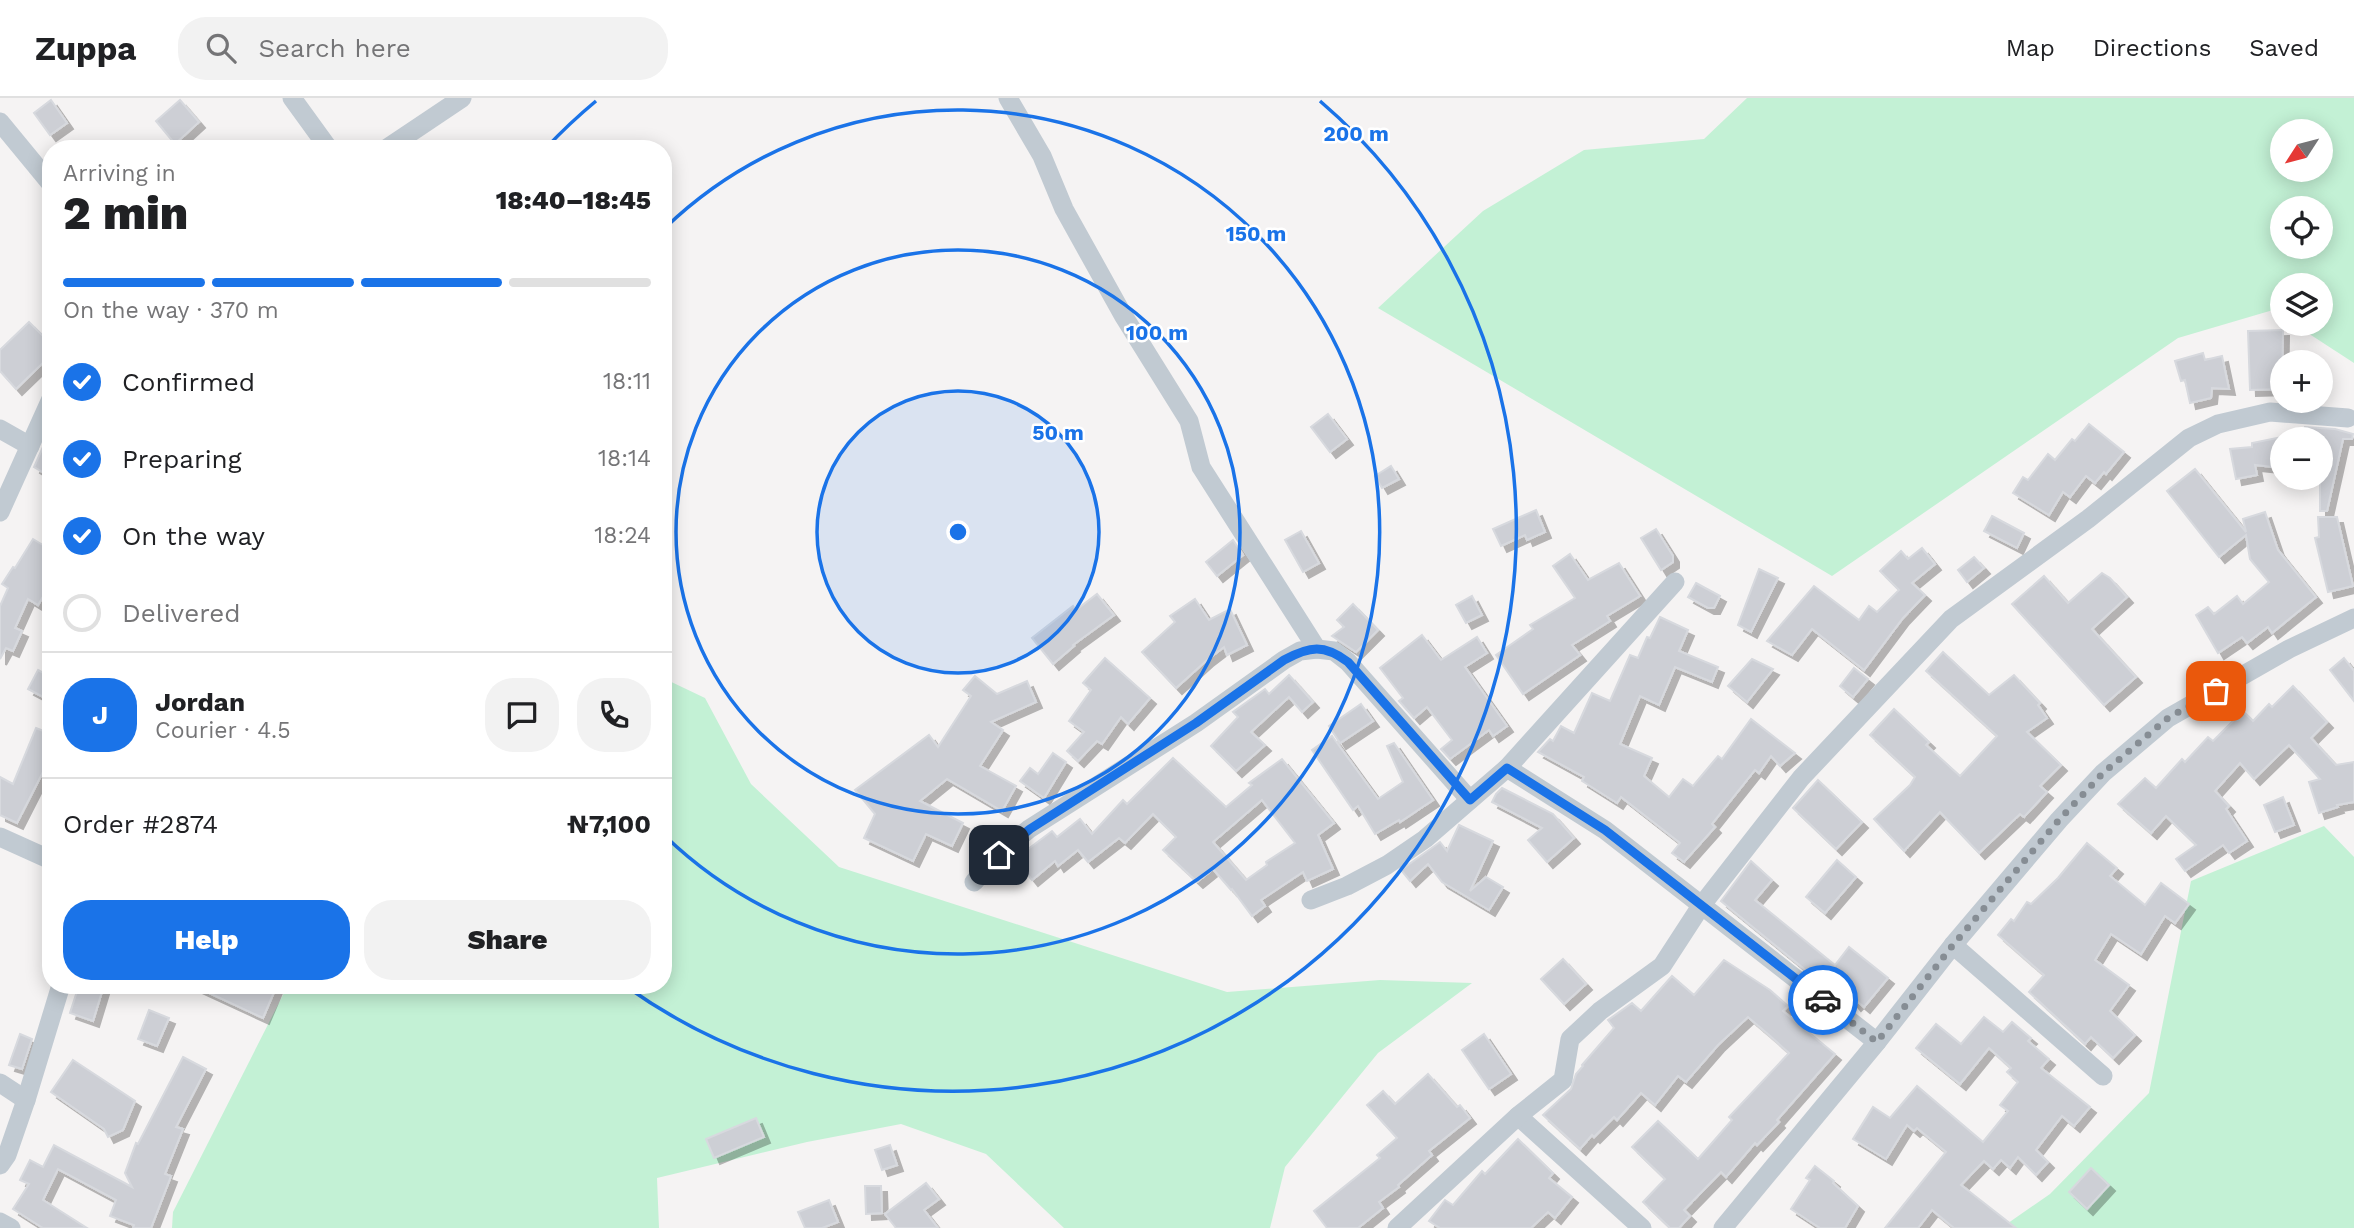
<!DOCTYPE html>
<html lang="en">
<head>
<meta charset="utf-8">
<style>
  body { margin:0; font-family:"Work Sans",sans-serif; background:#f2f2f2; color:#202124; height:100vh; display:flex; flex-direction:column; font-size:26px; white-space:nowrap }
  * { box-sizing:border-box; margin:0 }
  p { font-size:23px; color:#757577 }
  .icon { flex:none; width:38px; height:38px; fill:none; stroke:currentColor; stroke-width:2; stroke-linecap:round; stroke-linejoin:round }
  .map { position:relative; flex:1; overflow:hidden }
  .sheet { position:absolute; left:42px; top:42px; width:630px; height:854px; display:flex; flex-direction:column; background:#fff; border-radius:28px; box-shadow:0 4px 18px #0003 }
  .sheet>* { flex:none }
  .needle { width:46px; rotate:234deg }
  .tools { position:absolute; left:2270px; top:21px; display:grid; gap:14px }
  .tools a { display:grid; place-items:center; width:63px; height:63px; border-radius:50%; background:#fff; box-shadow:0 4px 18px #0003; font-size:35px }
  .pin { position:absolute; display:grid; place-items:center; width:60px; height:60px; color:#fff; margin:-30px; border-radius:14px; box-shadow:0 4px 10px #0006 }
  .courier { position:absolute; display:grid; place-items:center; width:70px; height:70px; margin:-35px; border:5px solid #1a73e8; border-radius:50%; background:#fff; color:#222; box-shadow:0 2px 9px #0007 }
  .headline em { font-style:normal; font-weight:800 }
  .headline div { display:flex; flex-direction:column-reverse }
  .headline { display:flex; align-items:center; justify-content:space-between; height:119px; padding:0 21px }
  h1 { font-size:46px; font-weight:800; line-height:52px }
  .bar { display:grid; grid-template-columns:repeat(4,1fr); gap:10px 7px; align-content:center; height:84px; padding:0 21px }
  .bar i { height:9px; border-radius:5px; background:#e0e0e0 }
  .bar .selected { background:#1a73e8 }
  .bar p { grid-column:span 4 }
  .line { display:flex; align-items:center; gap:18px; padding:0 21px; border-top:2px solid #e0e0e0 }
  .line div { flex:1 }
  .round { display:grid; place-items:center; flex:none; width:74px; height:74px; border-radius:28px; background:#f2f2f2 }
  ol { padding:0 21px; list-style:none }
  li { display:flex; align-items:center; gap:21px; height:77px }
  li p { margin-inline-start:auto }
  li .icon { padding:7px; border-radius:50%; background:#1a73e8; color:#fff; stroke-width:4 }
  li:last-child { color:#757577 }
  li i { width:38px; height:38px; border:4px solid #e0e0e0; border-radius:50% }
  .cta { display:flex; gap:14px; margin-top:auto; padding:14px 21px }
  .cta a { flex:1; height:80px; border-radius:28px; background:#1a73e8; color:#fff; font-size:28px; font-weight:800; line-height:80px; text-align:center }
  .cta a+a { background:#f2f2f2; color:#202124 }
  header { display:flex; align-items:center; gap:42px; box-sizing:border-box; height:98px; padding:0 35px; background:#fff; border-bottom:2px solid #e0e0e0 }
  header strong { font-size:33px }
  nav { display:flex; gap:38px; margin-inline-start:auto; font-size:24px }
  .search { width:490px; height:63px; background:#f2f2f2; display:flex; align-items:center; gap:18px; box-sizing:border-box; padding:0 24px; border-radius:28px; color:#757577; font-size:26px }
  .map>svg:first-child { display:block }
</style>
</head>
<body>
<header>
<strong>Zuppa</strong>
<div class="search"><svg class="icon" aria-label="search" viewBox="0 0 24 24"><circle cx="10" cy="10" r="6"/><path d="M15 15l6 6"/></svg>Search here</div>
<nav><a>Map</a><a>Directions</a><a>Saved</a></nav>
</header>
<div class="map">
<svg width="2354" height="1130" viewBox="0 0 2354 1130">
  <defs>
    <filter id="shadow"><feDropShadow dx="6" dy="6" stdDeviation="0" flood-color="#0004"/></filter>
  </defs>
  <rect width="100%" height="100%" fill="#f5f3f3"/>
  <g fill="#c3f1d5" fill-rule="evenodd">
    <path d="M1747,0H2354V265L2294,226H2320V187H2282V218L2273,212L2178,240L1832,478L1378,210L1483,113L1584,52L1704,41ZM2282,33H2320V72H2282ZM2282,110H2320V149H2282Z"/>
    <path d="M663,580L705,600L751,686L839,769L1227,894L1380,882L1472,885L1378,955L1285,1069L1270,1130H1064L986,1056L901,1026L807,1044L657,1080L659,1130H172L173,1114L288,887H663Z"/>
    <path d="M2324,728L2354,759V1130H2001L2050,1096L2149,995L2191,783Z"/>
  </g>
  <g fill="#cdcfd5" stroke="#d7d9de" stroke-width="2" fill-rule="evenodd" filter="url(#shadow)">
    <path d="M51,2L67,25L50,37L34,15Z"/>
    <path d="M180,2L199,24L175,46L156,23Z"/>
    <path d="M29,224L51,246V257L16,291L0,273V252Z"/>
    <path d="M2283,232L2282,291L2250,292L2248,233Z"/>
    <path d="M2203,255L2205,262L2222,258L2229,291L2212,290L2211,300L2190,305L2185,282L2181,283L2175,263Z"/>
    <path d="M1328,316L1347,341L1330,354L1311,329Z"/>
    <path d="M2089,326L2124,354L2106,376L2104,374L2095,385L2086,378L2070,399L2063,394L2049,417L2013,395L2023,379L2028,382L2048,356L2055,362L2072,341L2075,343Z"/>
    <path d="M2305,329L2335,331L2353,336L2352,341H2343L2327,413H2320V341H2303Z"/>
    <path d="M51,331V379L34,369Z"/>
    <path d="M2282,339V370L2255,367L2257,377L2236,381L2230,351L2252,349V345Z"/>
    <path d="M1391,368L1399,381L1382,390L1375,378Z"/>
    <path d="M2195,371L2246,434L2243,421L2265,414L2278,452L2316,499L2272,535L2268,529L2247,545L2242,539L2218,555L2196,517L2208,509L2214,516L2237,498L2243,506L2269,484L2250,461L2246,437L2219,459L2167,393Z"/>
    <path d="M1536,412L1545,434L1527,442L1525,437L1501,448L1493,431Z"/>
    <path d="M1992,418L2024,435L2017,450L1984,433Z"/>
    <path d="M2318,419H2337L2353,488L2328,494L2315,440L2319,439Z"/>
    <path d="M1656,431L1673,458V464L1661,472L1641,440Z"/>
    <path d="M1301,433L1319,465L1303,474L1285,442Z"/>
    <path d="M33,441L51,452V485L38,507L28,501L15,530L22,533L13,553L6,550L0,561V508L8,490L2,486L13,469L15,470Z"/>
    <path d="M1233,442L1243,457L1217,478L1206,464Z"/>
    <path d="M1922,450L1935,466L1912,485L1925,497L1903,520L1864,572L1812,531L1792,557L1767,543L1814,488L1859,522L1869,508L1877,514L1899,492L1880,473L1901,453L1908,461Z"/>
    <path d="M1570,456L1588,482L1619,465L1640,498L1607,518L1610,523L1572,547L1580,557L1523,596L1496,557L1533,531L1530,527L1575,500L1553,468Z"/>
    <path d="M1974,459L1984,470L1967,484L1958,472Z"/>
    <path d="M1759,471L1778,480L1751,534L1738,527Z"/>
    <path d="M2102,475L2110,480L2127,499L2092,531L2136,579L2104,607L2012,506L2044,478L2068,505Z"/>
    <path d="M1696,485L1720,498L1714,510H1708L1688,499Z"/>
    <path d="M1097,496L1114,517L1073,547L1074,548L1053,566L1032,540L1073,508L1076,512Z"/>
    <path d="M1472,498L1482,517L1466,525L1456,507Z"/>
    <path d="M1195,501L1209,522L1230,511L1247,547L1227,557L1224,549L1207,562L1176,590L1142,554L1175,524L1170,518Z"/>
    <path d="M1353,506L1378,532L1356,554L1332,538L1344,529L1337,522Z"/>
    <path d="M1660,519L1688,532L1679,553L1718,569L1712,584L1675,569L1659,607L1640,598L1620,646L1652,660L1644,678L1669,699L1683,681L1693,688L1718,658L1722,661L1751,621L1795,655L1780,668L1771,658L1759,675L1755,672L1712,726L1715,729L1684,764L1672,755L1680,745L1621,699L1617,705L1582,683L1584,679L1538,654L1550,641L1553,643L1561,628L1574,635L1592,595L1610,603L1630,557L1638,560L1647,539L1650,540Z"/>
    <path d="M1422,537L1441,562L1477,539L1487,555L1465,569L1507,628L1493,638L1489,632L1450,661L1441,651L1452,642L1427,609L1414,620L1399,603L1403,600L1380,570Z"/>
    <path d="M1943,554L1989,597L2014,577L2040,605L2038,607L2047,620L2027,634L2061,667L2040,688L2047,694L2024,719L2020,716L1979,755L1940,714L1904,753L1874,721L1910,687L1915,679L1870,637L1894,611L1929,644L1926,647L1960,678L1997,638L1926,573Z"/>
    <path d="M1105,560L1150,600L1128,626L1121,619L1102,646L1097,643L1078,663L1067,653L1084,634L1069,623L1091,592L1083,585Z"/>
    <path d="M2344,560L2354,573V603L2330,572Z"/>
    <path d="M1752,561L1773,571L1747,604L1728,588Z"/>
    <path d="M1854,570L1868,581L1853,599L1840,588Z"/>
    <path d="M38,572L51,579V603L28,591Z"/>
    <path d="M1289,577L1313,604L1302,614L1289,599L1251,634L1265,647L1236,673L1211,648L1238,619L1233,614L1265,591L1269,596Z"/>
    <path d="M975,578L997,596L1027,583L1036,604L991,624L1003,632L980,668L1016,688L1002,713L947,681L920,703L963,725L952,748L926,736L913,763L864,740L875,716L855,692L929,637L938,649L971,598L963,592Z"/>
    <path d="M2293,588L2327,624L2311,640L2336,667L2354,664V704L2337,707L2338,709L2319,715L2309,684L2320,681L2289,647L2254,681L2240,665L2215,693L2229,708L2226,711L2247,743L2229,755L2223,747L2185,773L2176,761L2196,747L2166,718L2151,735L2118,706L2145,680L2156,690L2182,661L2185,664L2208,639L2213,643L2243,613L2253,623L2269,606L2272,609Z"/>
    <path d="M1361,606L1373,623L1340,645L1329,628Z"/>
    <path d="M36,630L51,636V667L47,666L17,725L0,717V679L13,686Z"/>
    <path d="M1332,638L1378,701L1403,684L1387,648L1394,645L1433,702L1400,724L1399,722L1375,736L1358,708L1353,712L1312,652Z"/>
    <path d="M1053,655L1066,664L1044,700L1020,683L1030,670L1038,676Z"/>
    <path d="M1173,660L1226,709L1252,687L1249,685L1282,661L1334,725L1318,737L1333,771L1307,783L1303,774L1261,802L1265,808L1252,818L1232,791L1231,792L1213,771L1197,784L1163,752L1176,739L1153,716L1125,745L1119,740L1088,764L1078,752L1058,768L1055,763L1032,782L1015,761L1052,733L1057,739L1080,721L1092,736L1123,702L1127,706ZM1262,702L1295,745L1266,764L1267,767L1246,782L1213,744Z"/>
    <path d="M1818,682L1862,724L1836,751L1793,710Z"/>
    <path d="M1502,690L1553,716L1574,740L1547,764L1528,742L1542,730L1492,704L1496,696Z"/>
    <path d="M2283,699L2294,727L2275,734L2264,707Z"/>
    <path d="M1459,727L1493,743L1470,793L1486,779L1503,789L1489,812L1442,784L1428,766L1410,783L1401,772L1440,744L1447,753Z"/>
    <path d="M2087,745L2117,770L2110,778L2145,807L2161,785L2189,806L2175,825L2165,818L2141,856L2111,836L2095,862L2129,887L2110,913L2135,937L2113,960L2091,939L2085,946L2029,894L2044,877L1998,837L2011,821L2014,823L2027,804L2031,806L2058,780Z"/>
    <path d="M1837,762L1856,779L1825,815L1806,799Z"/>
    <path d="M1751,763L1772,782L1755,802L1835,867L1849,849L1888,880L1864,909L1858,904L1855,907L1842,891L1836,897L1721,803Z"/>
    <path d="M1563,861L1586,886L1564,906L1541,881Z"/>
    <path d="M1724,862L1770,892L1788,908L1783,913L1835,956L1777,1022L1779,1024L1757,1047L1755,1045L1726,1079L1721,1074L1684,1112L1690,1118L1679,1130H1670L1643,1104L1665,1081L1632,1049L1658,1023L1698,1061L1732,1022L1729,1019L1789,955L1769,937L1748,919L1718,947L1686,984L1678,978L1655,1007L1641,995L1617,1022L1614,1019L1594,1039L1592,1037L1580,1051L1543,1017L1571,991L1576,976L1583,968L1582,967L1614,930L1608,922L1632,905L1641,913L1672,878L1694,897Z"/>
    <path d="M79,887H104L93,923L70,915Z"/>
    <path d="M192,887H277L263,920Z"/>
    <path d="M149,912L169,920L157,948L138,941Z"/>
    <path d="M1984,919L2003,934L2012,924L2031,940L2028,943L2049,961L2041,970L2090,1009L2074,1028L2062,1018L2036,1052L2048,1064L2036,1077L2018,1059L2010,1070L2001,1062L1993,1071L1984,1063L1961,1087L2016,1130H1954L1932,1112L1918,1130H1885L1946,1054L1917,1030L1914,1033L1907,1027L1886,1061L1853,1041L1873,1009L1890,1020L1917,988L1983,1044L2008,1013L2000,1007L2018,984L2007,974L2011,970L1989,950L1960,986L1916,950L1936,926L1961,946Z"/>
    <path d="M20,936L32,941L22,971L9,967Z"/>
    <path d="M1484,936L1511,976L1489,991L1462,952Z"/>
    <path d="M183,959L206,971L176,1029L183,1031L165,1076L171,1078L151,1130H133L134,1127L110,1118L116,1102L58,1071L43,1102L87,1130H43L13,1111L29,1086L20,1082L30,1062L43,1069L54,1047L132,1089L125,1075L136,1045L138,1046Z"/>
    <path d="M73,962L135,1003L123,1032L108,1039L104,1031L51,994Z"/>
    <path d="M1428,976L1457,1009L1460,1007L1470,1020L1429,1053L1432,1057L1398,1087L1399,1089L1379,1104L1383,1110L1358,1130H1327L1314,1113L1380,1060L1377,1057L1397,1040L1367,1007L1383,993L1395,1006Z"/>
    <path d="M756,1020L764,1039L714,1060L706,1041Z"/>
    <path d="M1518,1041L1553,1075L1549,1080L1572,1099L1555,1120L1548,1114L1531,1130H1440L1429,1123L1445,1102L1453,1107L1482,1073L1485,1076Z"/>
    <path d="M890,1047L897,1067L882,1072L875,1052Z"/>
    <path d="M1815,1068L1834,1083L1833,1085L1858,1108L1845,1130H1820L1791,1111L1810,1082L1806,1080Z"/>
    <path d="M2091,1070L2109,1087L2087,1111L2069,1094Z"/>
    <path d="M926,1085L939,1101L924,1112L938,1130H896L885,1116Z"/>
    <path d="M865,1088H881L882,1115L866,1116Z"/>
    <path d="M829,1102L838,1124L822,1130H805L798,1114Z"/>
  </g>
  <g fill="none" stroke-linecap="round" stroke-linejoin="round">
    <g stroke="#c1cad2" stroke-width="19">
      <path d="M292,0L329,51"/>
      <path d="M1008,0L1042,58L1064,111L1123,217L1189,323L1201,369L1317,551"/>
      <path d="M0,24L51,86"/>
      <path d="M386,51L462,0"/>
      <path d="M0,331L30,348"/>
      <path d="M0,414L51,301"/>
      <path d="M1507,670L1605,732L1877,944"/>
      <path d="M0,739L51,762"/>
      <path d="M974,784L998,757L1029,731L1196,625L1284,562L1300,553L1317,551L1334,553L1348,564L1470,702"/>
      <path d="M1311,802L1347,788L1387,767L1425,741L1507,670L1675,484"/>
      <path d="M1953,847L2103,978"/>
      <path d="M0,985L26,1002"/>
      <path d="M1518,1018L1642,1130"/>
      <path d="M0,1067L7,1057L26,1002L61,887"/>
      <path d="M0,1124L11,1130"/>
      <path d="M1397,1130L1518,1018L1563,982L1570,941L1600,913L1662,868L1701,808L1801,680L1951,521L2088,421L2189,340L2218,326L2270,314L2348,320"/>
      <path d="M1723,1130L1877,944L1953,847L2059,722L2103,675L2168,620L2289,551L2354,520"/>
    </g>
  </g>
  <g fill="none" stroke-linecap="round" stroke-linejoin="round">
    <path stroke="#868d94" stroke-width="7" stroke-dasharray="0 12.6" d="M1823,902L1877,944L1953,847L2059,722L2103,675L2168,620L2216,593"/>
    <path stroke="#1a73e8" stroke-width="9" d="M999,757L1030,731L1196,625L1284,562C1310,548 1324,546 1348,564L1470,702L1507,670L1605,732L1823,902"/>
  </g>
  <circle cx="958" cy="434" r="141" fill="#1a73e8" fill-opacity=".12"/>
  <g fill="none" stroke="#1a73e8" stroke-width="3.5">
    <circle cx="958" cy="434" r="141"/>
    <circle cx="958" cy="434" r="282"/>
    <path d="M665 130A422 422 0 1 1 665 738"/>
    <path d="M546 50A563 563 0 0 1 596 3M1320 3A563 563 0 0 1 627 889"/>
  </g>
  <circle cx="958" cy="434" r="10" fill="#1a73e8" stroke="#fff" stroke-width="3.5"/>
  <g font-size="21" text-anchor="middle" font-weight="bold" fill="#1a73e8" stroke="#fff" stroke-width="5" stroke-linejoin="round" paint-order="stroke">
    <text x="1356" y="43">200 m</text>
    <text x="1256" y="143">150 m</text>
    <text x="1157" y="242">100 m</text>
    <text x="1058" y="342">50 m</text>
  </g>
</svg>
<div class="tools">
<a><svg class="needle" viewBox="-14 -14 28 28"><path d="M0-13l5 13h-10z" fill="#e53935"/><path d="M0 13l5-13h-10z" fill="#757577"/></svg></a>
<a><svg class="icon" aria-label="locate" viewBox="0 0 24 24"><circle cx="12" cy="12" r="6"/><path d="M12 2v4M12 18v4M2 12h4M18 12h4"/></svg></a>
<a><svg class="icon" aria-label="layers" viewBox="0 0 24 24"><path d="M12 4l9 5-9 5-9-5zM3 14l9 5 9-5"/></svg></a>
<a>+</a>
<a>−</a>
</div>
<div class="pin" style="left:2216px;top:593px;background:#ea580c"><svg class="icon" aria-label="bag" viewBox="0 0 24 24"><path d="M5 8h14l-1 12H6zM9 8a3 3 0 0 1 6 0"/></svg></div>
<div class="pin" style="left:999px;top:757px;background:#1f2937"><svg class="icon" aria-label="home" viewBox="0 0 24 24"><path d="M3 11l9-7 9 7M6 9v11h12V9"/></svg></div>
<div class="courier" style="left:1823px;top:902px"><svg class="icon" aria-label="car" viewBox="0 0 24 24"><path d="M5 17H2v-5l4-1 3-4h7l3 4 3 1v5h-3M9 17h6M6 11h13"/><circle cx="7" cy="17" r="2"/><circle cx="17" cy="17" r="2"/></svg></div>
<section class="sheet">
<div class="headline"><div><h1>2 min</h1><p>Arriving in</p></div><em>18:40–18:45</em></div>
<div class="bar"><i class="selected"></i><i class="selected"></i><i class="selected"></i><i></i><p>On the way · 370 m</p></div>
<ol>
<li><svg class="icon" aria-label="check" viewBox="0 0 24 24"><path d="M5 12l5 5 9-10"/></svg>Confirmed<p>18:11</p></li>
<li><svg class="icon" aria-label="check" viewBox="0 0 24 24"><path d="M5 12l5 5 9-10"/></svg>Preparing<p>18:14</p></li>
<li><svg class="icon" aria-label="check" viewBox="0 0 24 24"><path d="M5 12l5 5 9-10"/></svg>On the way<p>18:24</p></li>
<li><i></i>Delivered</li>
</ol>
<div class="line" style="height:126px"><b class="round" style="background:#1a73e8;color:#fff">J</b><div><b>Jordan</b><p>Courier · 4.5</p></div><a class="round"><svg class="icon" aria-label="chat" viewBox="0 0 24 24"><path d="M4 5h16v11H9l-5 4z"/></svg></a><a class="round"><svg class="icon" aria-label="phone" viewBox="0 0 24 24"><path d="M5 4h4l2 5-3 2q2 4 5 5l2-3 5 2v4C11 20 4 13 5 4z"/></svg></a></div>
<div class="line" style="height:91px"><div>Order #2874</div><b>₦7,100</b></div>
<div class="cta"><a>Help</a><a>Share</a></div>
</section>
</div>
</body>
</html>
